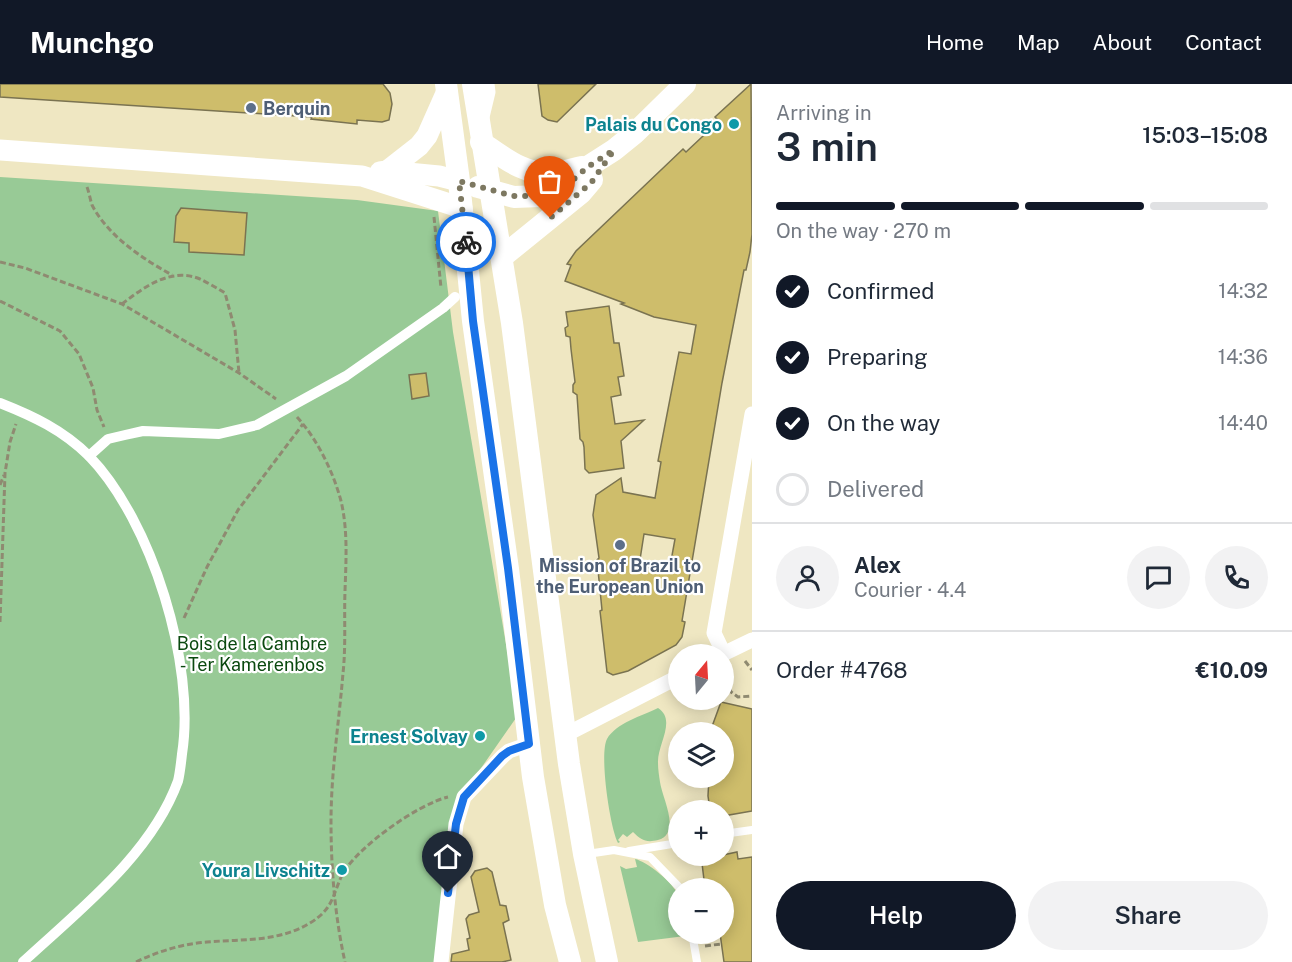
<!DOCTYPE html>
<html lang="en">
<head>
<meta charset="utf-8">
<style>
  body { margin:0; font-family:"Public Sans",sans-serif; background:#f2f2f3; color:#1f2937; height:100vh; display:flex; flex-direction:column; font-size:22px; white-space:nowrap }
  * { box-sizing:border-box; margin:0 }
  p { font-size:20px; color:#747a83 }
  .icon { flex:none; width:33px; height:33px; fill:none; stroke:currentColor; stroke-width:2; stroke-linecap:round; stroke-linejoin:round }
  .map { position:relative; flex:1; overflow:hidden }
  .drawer { display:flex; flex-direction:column; background:#fff; width:540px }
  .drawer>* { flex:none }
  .needle { width:39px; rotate:18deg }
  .fabs { position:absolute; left:668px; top:560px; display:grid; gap:12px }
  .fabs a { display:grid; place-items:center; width:66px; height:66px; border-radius:50%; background:#fff; box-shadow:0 3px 15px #0003; font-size:30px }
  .pin { position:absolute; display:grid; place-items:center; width:51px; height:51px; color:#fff; margin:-62px -26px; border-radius:50% 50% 50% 0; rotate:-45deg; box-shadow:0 0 6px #0007 }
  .pin .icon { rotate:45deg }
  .courier { position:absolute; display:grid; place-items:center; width:60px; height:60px; margin:-30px; border:4px solid #1a73e8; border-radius:50%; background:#fff; color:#222; box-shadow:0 2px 8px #0007 }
  .overview em { font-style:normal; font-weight:600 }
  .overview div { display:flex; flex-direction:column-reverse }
  .overview { display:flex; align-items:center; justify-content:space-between; height:102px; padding:0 24px }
  h1 { font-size:39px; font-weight:600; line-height:45px }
  .bar { display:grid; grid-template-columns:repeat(4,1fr); gap:9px 6px; align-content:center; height:72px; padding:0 24px }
  .bar i { height:8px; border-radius:4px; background:#e0e1e3 }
  .bar .current { background:#111827 }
  .bar p { grid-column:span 4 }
  .line { display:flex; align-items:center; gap:15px; padding:0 24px; border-top:2px solid #e0e1e3 }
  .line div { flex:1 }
  .round { display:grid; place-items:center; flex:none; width:63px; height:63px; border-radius:32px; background:#f2f2f3 }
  ol { padding:0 24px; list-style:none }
  li { display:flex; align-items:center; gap:18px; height:66px }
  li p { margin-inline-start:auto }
  li .icon { padding:6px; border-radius:50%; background:#111827; color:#fff; stroke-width:4 }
  li:last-child { color:#747a83 }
  li i { width:33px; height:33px; border:3px solid #e0e1e3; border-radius:50% }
  .action { display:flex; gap:12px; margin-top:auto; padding:12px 24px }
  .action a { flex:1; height:69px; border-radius:36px; background:#111827; color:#fff; font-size:24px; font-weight:600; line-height:69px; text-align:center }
  .action a+a { background:#f2f2f3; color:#1f2937 }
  header { display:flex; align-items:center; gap:36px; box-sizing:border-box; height:84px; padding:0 30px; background:#111827; color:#fff }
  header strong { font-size:28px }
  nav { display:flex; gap:33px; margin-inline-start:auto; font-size:21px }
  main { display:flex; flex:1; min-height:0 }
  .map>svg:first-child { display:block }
</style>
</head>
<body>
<header>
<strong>Munchgo</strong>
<nav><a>Home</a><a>Map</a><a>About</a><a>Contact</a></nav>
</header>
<main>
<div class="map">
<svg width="752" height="878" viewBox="0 0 752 878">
  <rect width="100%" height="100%" fill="#efe7c2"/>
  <g fill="#98ca96">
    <path d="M0,93L357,116L438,127L453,248L518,631L470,700L436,878H0Z"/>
    <path d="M658,624C677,636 657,661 658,679C658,685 659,692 660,698C662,714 682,749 658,756C646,759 641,756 633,748L627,753L623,750L618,756L620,758L618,759C610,744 599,670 607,655C616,639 642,632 658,624Z"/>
    <path d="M635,775C646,777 674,799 678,811C681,819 678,840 678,849H684L685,852L638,858L620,782L626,785L637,783Z"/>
  </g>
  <g fill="#cebd6b" stroke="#7a7351" stroke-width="1.5" fill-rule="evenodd">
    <path d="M0,0H383L390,9L392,20L389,36L382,38L357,36V40L311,35L312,33L0,13Z"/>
    <path d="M538,0H596L557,38L548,36L542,32Z"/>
    <path d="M751,0L752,150L750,168L746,186H744L722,299L682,537L685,538L682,553L676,561L628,587L613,591L607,588L600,527L602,526L597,476L599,474L593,431L596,411L621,394L623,408L655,414L661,378L658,377L679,268L691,270L696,241L654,233L621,220L624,219L565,197L571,181L567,180L576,167L683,65L686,68L719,37L715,33ZM644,450L675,455L669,488L639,482Z"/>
    <path d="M181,124L247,129L244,171L189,168V159L174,158L176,132Z"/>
    <path d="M609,222L614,259H619L624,292L618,293L621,311L611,313L615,340L644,336L621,357L624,384L589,389L585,385L584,363L583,358L580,355L577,311L573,308V301L575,298L571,265L570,253L566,252L565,244L568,242L566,228Z"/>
    <path d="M426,289L429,312L412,315L409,291Z"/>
    <path d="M721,618L752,625V727L723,732V726H710L708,712L709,693H723V648H710Z"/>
    <path d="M737,768L738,775L752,773V878H724L720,849H723V804H705L701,771H723Z"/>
    <path d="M487,784L492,788L500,821L506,822L509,836L503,839L511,876L502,878H451L452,870L469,866L467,855L470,854L466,835L469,831L479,828L471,793L475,787Z"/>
  </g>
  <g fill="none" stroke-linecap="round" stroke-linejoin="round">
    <g stroke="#8f8a71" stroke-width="3" stroke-dasharray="6 3" stroke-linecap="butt">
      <path d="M87,103C89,108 90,115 92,121C108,152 143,175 172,191"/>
      <path d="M434,133L441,204"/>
      <path d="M0,178L25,184L122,220L239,289L276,315"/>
      <path d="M0,217L60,247L79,270L93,304L97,326L104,343"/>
      <path d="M122,220C144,203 171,183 200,195C208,199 217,204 225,209L235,246L239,289"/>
      <path d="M297,333C317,355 333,387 341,417C348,446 346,477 345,507C344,534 346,562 343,589C339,638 331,688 331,738C331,785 335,833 345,878"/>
      <path d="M0,401L4,391"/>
      <path d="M184,534L207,483L238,426L303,340"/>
      <path d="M0,538L5,389L10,358L16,340"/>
      <path d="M745,577L752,586"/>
      <path d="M724,587L731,608L738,613L752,612"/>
      <path d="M705,862L721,860"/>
      <path d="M136,878C159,867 182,860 207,858C242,855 279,858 310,839C333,825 332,813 342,791C356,764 418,720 448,713"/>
    </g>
    <g stroke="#fff" stroke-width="8">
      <path d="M723,750L752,746"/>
      <path d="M629,767L678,759"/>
      <path d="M587,770L614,766L650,773L680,804"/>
      <path d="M692,849L697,878"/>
    </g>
    <g stroke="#fff" stroke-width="10">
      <path d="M0,319C33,332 63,346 89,372C152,437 196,581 182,670C181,679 180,689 178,697C151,771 79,826 23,878"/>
      <path d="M89,372L108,355L125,351L143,347L219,350L257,341L346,292L443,224L455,213"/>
    </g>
    <g stroke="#fff" stroke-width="15">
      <path d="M482,33L488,8L487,0"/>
      <path d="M723,570L752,556"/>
      <path d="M724,570L714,549L752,330"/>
      <path d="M565,651L678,593"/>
      <path d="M441,878L456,740L464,713L503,672L509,667L529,660"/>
    </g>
    <g stroke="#fff" stroke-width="21">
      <path d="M0,66L362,92L462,124"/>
      <path d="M387,87L419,62L427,52L447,7"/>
      <path d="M380,88L387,87L439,92L459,97"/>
    </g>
    <g stroke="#fff" stroke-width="22">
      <path d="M446,0L459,97L473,237L508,485L533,693L555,821L570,878"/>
      <path d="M473,0L512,239L569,680L584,770L607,878"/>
      <path d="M481,58C503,73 525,92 554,89C563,88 573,85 582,83"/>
      <path d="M478,103L514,113L541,112L569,100L589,82L614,66L635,49L685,0"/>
      <path d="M502,173L581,109L592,96"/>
    </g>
  </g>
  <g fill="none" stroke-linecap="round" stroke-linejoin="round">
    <path stroke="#7d7861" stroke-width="6" stroke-dasharray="0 10.8" d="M466,158L459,97L513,112H541L568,100L589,82L614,66L591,99L550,134"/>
    <path stroke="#1a73e8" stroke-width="8" d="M448,809L456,740L464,713L502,672L509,667L529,660L508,484L473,237L466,158"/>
  </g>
  <g fill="#5c6f8a" stroke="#fff" stroke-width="2">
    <circle cx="251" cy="24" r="6"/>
    <circle cx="620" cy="461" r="6"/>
  </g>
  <g fill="#0f9aa8" stroke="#fff" stroke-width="2">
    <circle cx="734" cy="40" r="6"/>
    <circle cx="480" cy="652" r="6"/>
    <circle cx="342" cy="786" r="6"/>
  </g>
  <g text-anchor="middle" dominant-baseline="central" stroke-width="4.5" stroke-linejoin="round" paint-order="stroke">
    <g font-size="18" font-weight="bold" fill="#4e5e75" stroke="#fff" text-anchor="start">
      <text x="263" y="24">Berquin</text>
      <text x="620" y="481" text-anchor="middle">Mission of Brazil to<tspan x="620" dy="21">the European Union</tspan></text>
    </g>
    <g font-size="18" font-weight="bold" fill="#0d838f" stroke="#fff" text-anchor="end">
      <text x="722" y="40">Palais du Congo</text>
      <text x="468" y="652">Ernest Solvay</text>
      <text x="330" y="786">Youra Livschitz</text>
    </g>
    <g font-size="18" fill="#0a490f" stroke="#fff">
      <text x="252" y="559">Bois de la Cambre<tspan x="252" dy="21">- Ter Kamerenbos</tspan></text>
    </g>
  </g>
</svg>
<div class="fabs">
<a><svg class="needle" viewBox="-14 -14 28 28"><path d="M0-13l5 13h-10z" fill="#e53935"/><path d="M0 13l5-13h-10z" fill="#747a83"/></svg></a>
<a><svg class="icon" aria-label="layers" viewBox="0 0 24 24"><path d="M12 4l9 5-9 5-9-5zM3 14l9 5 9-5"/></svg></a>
<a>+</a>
<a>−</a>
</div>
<div class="pin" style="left:550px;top:134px;background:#ea580c"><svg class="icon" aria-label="bag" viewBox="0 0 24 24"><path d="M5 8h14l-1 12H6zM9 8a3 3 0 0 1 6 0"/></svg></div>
<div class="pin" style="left:448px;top:809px;background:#1f2937"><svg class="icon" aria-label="home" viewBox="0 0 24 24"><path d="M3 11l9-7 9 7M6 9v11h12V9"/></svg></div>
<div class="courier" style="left:466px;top:158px"><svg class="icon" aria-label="bike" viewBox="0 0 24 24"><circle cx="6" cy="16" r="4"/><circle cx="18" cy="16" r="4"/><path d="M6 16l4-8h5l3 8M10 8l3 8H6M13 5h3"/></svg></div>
</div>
<section class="drawer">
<div class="overview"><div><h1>3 min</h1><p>Arriving in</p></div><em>15:03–15:08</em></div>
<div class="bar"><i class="current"></i><i class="current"></i><i class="current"></i><i></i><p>On the way · 270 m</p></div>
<ol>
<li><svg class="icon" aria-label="check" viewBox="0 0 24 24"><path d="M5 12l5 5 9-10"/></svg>Confirmed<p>14:32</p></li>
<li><svg class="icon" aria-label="check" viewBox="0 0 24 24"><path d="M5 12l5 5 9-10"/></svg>Preparing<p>14:36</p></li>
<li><svg class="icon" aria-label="check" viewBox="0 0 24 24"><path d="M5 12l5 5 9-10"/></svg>On the way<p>14:40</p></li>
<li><i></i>Delivered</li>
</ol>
<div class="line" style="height:108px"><a class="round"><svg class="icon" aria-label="person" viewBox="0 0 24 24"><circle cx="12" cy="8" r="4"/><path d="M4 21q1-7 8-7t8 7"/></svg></a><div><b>Alex</b><p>Courier · 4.4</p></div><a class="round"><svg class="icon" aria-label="chat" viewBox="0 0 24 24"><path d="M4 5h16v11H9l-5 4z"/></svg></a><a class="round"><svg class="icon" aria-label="phone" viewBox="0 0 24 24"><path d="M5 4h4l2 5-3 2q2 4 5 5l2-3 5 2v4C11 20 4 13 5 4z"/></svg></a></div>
<div class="line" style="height:78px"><div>Order #4768</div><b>€10.09</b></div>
<div class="action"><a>Help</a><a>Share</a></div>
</section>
</main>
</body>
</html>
